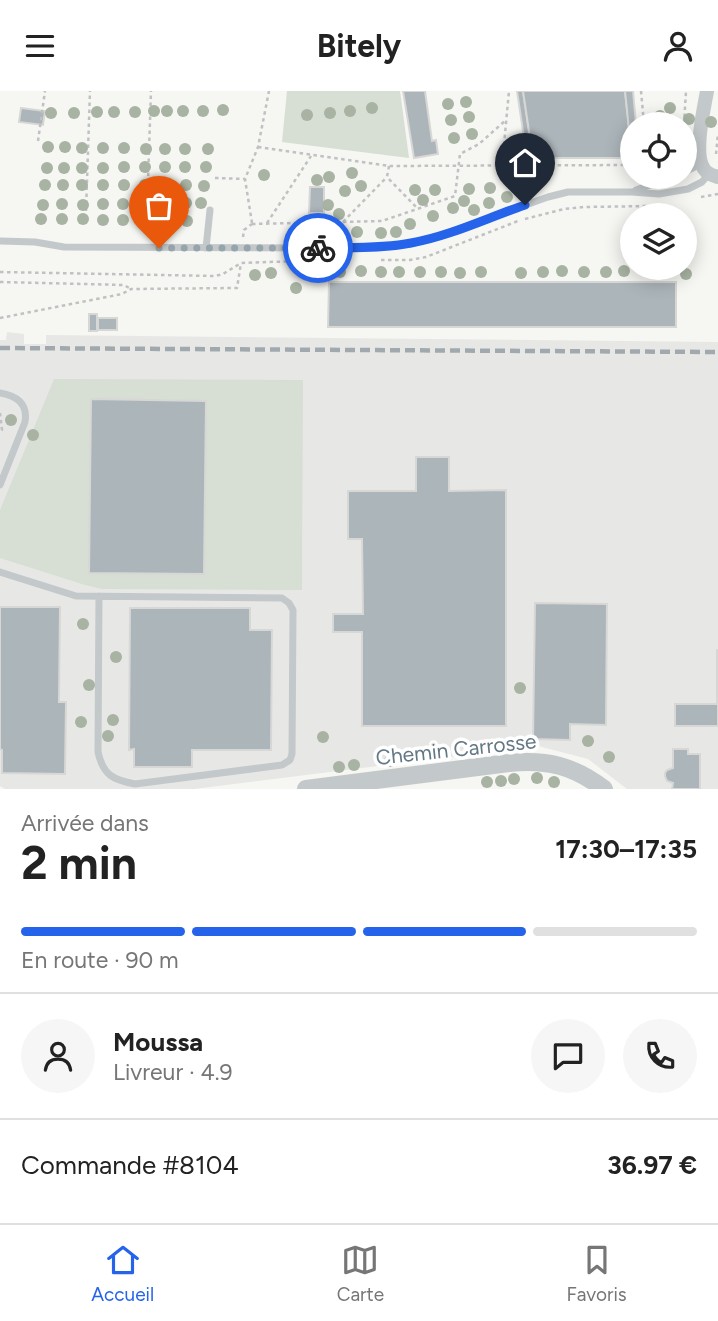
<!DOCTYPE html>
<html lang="fr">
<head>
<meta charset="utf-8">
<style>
  body { margin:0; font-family:Figtree,sans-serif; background:#f6f6f6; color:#222; height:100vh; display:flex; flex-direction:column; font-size:26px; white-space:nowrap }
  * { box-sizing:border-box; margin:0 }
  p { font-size:23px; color:#767676 }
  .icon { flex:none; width:38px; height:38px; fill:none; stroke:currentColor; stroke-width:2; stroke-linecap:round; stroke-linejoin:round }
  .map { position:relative; height:698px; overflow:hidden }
  .details { display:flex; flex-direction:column; background:#fff; flex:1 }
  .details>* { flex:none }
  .buttons { position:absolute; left:620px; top:21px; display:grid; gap:14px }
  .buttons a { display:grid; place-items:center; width:77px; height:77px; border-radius:50%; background:#fff; box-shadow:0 4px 18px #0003; font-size:35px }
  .pin { position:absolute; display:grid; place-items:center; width:60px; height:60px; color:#fff; margin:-72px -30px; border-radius:50% 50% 50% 0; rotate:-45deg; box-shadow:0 0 7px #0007 }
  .pin .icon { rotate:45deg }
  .courier { position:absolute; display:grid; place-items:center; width:70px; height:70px; margin:-35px; border:5px solid #2563eb; border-radius:50%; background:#fff; color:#222; box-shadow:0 2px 9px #0007 }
  .head em { font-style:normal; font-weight:700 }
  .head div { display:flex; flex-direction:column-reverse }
  .head { display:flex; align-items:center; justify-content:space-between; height:119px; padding:0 21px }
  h1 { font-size:46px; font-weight:700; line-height:52px }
  .bar { display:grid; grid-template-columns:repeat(4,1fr); gap:10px 7px; align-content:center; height:84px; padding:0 21px }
  .bar i { height:9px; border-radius:5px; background:#e0e0e0 }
  .bar .current { background:#2563eb }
  .bar p { grid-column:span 4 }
  .line { display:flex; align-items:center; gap:18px; padding:0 21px; border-top:2px solid #e0e0e0 }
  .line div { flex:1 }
  .round { display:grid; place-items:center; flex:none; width:74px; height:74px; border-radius:37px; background:#f6f6f6 }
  header { display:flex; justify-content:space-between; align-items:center; height:91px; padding:0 21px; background:#fff; font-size:32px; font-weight:700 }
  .dock { display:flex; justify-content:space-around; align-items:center; height:98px; border-top:2px solid #e0e0e0; background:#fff; font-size:19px; color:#767676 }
  .dock a { display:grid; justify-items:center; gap:4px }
  .dock .current { color:#2563eb }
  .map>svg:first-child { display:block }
</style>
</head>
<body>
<header><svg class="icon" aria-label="menu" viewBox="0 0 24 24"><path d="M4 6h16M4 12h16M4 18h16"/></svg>Bitely<svg class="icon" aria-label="person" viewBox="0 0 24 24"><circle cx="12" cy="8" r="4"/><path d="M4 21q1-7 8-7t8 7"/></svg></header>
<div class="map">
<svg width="718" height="698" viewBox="0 0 718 698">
  <rect width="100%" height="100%" fill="#f6f6f2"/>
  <path fill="#e7e8e6" d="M7,241L24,243V253H46V244L718,251V698H627L588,668L538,655L194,698H5L0,695V249H6Z"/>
  <g fill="#d7ded3">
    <path d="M287,0H400L409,67L282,51Z"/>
    <path d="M54,288L303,289L302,499L102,498L85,494L0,467V419Z"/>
  </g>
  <g fill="#acb5ba" stroke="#d7d7d5" stroke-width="2">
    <path d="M403,0H425L432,50L436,49L438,63L414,67Z"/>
    <path d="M517,0H523L533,67H527Z"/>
    <path d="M523,0H625L632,67H533Z"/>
    <path d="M625,0H633L636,33H632V67Z"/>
    <path d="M21,17L45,20L43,34L19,31Z"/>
    <path d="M310,96H324V122H309Z"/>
    <path d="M329,191H676V236H328Z"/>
    <rect x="89" y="223" width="8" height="17"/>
    <rect x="98" y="227" width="19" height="12"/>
    <path d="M91,308L206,310L204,483L89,482Z"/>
    <path d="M416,366H449V400L506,399V635H362V541H333V523H363L362,448H348V400H416Z"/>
    <path d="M535,512L607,513L606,634L570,633V649L533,648Z"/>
    <path d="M0,516H60L59,611H66L65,683L2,682V659L0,658Z"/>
    <path d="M130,517H250V539H272L271,659H192V676H134V658L129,659Z"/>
    <path d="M717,559H718V635H675V613H717Z"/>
    <path d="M673,658H688V663H700V698H672L673,692L667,690L665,685V682L667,679L673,677Z"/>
  </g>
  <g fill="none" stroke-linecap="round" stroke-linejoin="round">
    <g stroke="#bfc1c3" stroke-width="2.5" stroke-dasharray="3.5 3.5" stroke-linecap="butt">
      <path d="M641,0L644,33"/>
      <path d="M684,33L686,0"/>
      <path d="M38,50L45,0"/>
      <path d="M258,56L389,75L632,74"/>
      <path d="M716,63L718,42"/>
      <path d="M389,75L387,86L418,118"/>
      <path d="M502,75L509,0"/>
      <path d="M215,87L245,88"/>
      <path d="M701,106L718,103"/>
      <path d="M86,120L90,0"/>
      <path d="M147,120L151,0"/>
      <path d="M525,128L564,118L584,116L650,115"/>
      <path d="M343,131L387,86"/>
      <path d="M252,132L245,88L258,56L269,0"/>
      <path d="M267,132L311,65"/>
      <path d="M252,133L382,130L455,105L460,63L479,53L506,29"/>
      <path d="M243,146L244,139L252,133"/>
      <path d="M381,169H410L426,166L518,130"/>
      <path d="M0,181L215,185L223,183L241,172L298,170"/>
      <path d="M0,191L124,194L131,198"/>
      <path d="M0,227L122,203L131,198L237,197L241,172"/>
      <path d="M0,322L2,339L0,340"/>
    </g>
    <g stroke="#c3c8ca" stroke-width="7">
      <path d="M684,81L701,73"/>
      <path d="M636,99L673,86"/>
      <path d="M0,150L35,151L64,156L317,157L382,156L409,153L433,147L548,106L568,101H632L659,103L688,98L702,91L709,83"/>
      <path d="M206,157L210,119"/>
      <path d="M0,302C17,305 28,313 25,331L0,394"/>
      <path d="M0,481L76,505L282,507L289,512L293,519L292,663L290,669L282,674L135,693C113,689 103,684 98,661L99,505"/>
    </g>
    <path stroke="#c3c8ca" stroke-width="14" d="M707,0C704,18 693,63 704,78C707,83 712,84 718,86"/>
    <path stroke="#c3c8ca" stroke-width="18" d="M306,698L509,672C547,668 574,675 604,698"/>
    <path stroke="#a1a9ae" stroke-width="4.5" stroke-dasharray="10 5" stroke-linecap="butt" d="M0,257L718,261"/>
  </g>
  <g fill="#a8b3a3">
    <circle cx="466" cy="11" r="6"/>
    <circle cx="448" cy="13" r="6"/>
    <circle cx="372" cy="17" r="6"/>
    <circle cx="670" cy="17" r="6"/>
    <circle cx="223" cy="19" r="6"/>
    <circle cx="154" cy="20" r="6"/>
    <circle cx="167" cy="20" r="6"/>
    <circle cx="183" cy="20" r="6"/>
    <circle cx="203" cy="20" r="6"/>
    <circle cx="350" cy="20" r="6"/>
    <circle cx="97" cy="21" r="6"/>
    <circle cx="114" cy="21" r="6"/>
    <circle cx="135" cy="21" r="6"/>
    <circle cx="51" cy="22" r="6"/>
    <circle cx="74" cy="22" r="6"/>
    <circle cx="330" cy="22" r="6"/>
    <circle cx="307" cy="24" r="6"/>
    <circle cx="660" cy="25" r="6"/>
    <circle cx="469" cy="26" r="6"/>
    <circle cx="689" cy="28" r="6"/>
    <circle cx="451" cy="29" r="6"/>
    <circle cx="711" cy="31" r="6"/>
    <circle cx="472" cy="43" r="6"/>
    <circle cx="454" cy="47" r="6"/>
    <circle cx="48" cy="56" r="6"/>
    <circle cx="65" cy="56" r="6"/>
    <circle cx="82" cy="57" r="6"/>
    <circle cx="103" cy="57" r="6"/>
    <circle cx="124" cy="57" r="6"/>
    <circle cx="146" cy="58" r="6"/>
    <circle cx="165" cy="58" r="6"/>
    <circle cx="185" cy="58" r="6"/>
    <circle cx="208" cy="58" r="6"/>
    <circle cx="124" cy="76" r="6"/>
    <circle cx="145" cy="76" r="6"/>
    <circle cx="165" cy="76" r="6"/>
    <circle cx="185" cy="76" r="6"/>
    <circle cx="206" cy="76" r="6"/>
    <circle cx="47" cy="77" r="6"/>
    <circle cx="64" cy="77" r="6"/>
    <circle cx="82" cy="77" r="6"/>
    <circle cx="103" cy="77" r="6"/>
    <circle cx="352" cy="82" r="6"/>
    <circle cx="264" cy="84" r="6"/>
    <circle cx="329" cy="86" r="6"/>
    <circle cx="317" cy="89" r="6"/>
    <circle cx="45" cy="94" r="6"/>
    <circle cx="63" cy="94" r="6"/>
    <circle cx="82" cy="94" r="6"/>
    <circle cx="103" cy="94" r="6"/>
    <circle cx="124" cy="94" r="6"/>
    <circle cx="145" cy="94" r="6"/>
    <circle cx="166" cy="94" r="6"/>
    <circle cx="186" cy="94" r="6"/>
    <circle cx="204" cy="95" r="6"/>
    <circle cx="361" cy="95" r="6"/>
    <circle cx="490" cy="97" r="6"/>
    <circle cx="469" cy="98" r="6"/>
    <circle cx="531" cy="98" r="6"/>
    <circle cx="415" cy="99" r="6"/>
    <circle cx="435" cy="99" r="6"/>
    <circle cx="345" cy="100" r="6"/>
    <circle cx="507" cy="106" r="6"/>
    <circle cx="423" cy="109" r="6"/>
    <circle cx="464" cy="110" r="6"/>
    <circle cx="186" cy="112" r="6"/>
    <circle cx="201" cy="112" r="6"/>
    <circle cx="489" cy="112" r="6"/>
    <circle cx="62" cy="113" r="6"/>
    <circle cx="103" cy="113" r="6"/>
    <circle cx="123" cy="113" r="6"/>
    <circle cx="144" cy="113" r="6"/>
    <circle cx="166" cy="113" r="6"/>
    <circle cx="43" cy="114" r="6"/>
    <circle cx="83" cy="114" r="6"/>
    <circle cx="328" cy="114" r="6"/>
    <circle cx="453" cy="117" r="6"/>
    <circle cx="474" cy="119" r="6"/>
    <circle cx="339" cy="123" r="6"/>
    <circle cx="433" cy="125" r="6"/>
    <circle cx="41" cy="128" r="6"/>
    <circle cx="62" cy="128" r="6"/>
    <circle cx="83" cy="128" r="6"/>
    <circle cx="103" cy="129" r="6"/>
    <circle cx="123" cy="129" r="6"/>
    <circle cx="144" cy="129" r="6"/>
    <circle cx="167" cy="130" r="6"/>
    <circle cx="187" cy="130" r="6"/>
    <circle cx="410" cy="133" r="6"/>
    <circle cx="357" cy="141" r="6"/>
    <circle cx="396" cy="141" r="6"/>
    <circle cx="342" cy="142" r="6"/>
    <circle cx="381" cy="142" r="6"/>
    <circle cx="329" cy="143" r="6"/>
    <circle cx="304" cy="145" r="6"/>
    <circle cx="361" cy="180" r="6"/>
    <circle cx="562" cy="180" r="6"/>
    <circle cx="624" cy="180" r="6"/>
    <circle cx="340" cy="181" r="6"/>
    <circle cx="381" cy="181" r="6"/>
    <circle cx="399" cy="181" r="6"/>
    <circle cx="420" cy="181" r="6"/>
    <circle cx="441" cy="181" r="6"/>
    <circle cx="481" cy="181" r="6"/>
    <circle cx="543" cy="181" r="6"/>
    <circle cx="584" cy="181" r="6"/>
    <circle cx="606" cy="181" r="6"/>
    <circle cx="271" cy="182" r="6"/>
    <circle cx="310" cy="182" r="6"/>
    <circle cx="460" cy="182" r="6"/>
    <circle cx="521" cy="182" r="6"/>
    <circle cx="686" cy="183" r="6"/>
    <circle cx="255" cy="184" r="6"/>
    <circle cx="296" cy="197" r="6"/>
    <circle cx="11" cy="329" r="6"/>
    <circle cx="33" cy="344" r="6"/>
    <circle cx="83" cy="533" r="6"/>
    <circle cx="116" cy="566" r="6"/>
    <circle cx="89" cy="594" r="6"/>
    <circle cx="520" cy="597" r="6"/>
    <circle cx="113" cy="629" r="6"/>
    <circle cx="81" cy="631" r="6"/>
    <circle cx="108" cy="645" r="6"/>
    <circle cx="323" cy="646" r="6"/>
    <circle cx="588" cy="650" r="6"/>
    <circle cx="429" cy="664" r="6"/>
    <circle cx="609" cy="666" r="6"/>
    <circle cx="390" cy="670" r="6"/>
    <circle cx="354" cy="674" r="6"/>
    <circle cx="339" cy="676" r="6"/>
    <circle cx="537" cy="687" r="6"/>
    <circle cx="514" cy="688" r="6"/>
    <circle cx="501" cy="690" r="6"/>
    <circle cx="487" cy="691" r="6"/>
    <circle cx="554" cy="691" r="6"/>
  </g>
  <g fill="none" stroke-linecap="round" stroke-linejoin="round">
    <path stroke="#96a4ab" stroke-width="7" stroke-dasharray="0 12.6" d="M159,157H318"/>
    <path stroke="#2563eb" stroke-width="9" d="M318,157C348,156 381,158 411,152C450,145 487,127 525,114"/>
  </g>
  <g text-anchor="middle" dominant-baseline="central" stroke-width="7" stroke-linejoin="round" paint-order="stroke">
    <g font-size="21" fill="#637885" stroke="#fff">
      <text transform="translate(456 658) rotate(-6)">Chemin Carrosse</text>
    </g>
  </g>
</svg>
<div class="buttons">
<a><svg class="icon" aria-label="locate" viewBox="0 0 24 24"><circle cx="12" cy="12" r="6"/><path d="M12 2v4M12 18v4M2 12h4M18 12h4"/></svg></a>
<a><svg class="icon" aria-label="layers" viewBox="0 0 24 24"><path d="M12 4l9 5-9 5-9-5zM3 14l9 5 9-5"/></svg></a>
</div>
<div class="pin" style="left:159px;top:157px;background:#ea580c"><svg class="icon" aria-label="bag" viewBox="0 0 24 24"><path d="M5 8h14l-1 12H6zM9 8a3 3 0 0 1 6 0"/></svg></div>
<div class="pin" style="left:525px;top:114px;background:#1f2937"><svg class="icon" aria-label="home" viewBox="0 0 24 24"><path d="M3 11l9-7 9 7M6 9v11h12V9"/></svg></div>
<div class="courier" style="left:318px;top:157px"><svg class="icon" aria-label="bike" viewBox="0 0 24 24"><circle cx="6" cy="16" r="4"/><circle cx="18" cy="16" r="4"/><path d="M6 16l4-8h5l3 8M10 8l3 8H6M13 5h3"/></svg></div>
</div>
<section class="details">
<div class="head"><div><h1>2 min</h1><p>Arrivée dans</p></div><em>17:30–17:35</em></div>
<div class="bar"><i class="current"></i><i class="current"></i><i class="current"></i><i></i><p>En route · 90 m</p></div>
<div class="line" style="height:126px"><a class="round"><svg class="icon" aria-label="person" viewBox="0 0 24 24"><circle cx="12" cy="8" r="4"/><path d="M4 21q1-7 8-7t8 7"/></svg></a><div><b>Moussa</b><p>Livreur · 4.9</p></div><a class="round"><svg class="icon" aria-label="chat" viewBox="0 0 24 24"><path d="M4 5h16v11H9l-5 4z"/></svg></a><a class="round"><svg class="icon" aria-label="phone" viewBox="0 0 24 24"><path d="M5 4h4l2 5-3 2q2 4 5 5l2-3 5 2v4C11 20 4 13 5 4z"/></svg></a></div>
<div class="line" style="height:91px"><div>Commande #8104</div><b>36.97 €</b></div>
</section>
<nav class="dock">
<a class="current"><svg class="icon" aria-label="home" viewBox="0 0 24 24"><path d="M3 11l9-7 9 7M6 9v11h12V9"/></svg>Accueil</a>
<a><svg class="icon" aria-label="map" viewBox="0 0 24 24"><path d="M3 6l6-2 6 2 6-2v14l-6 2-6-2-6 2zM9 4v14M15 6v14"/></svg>Carte</a>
<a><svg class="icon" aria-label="saved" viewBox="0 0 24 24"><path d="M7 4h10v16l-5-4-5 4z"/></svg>Favoris</a>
</nav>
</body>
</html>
